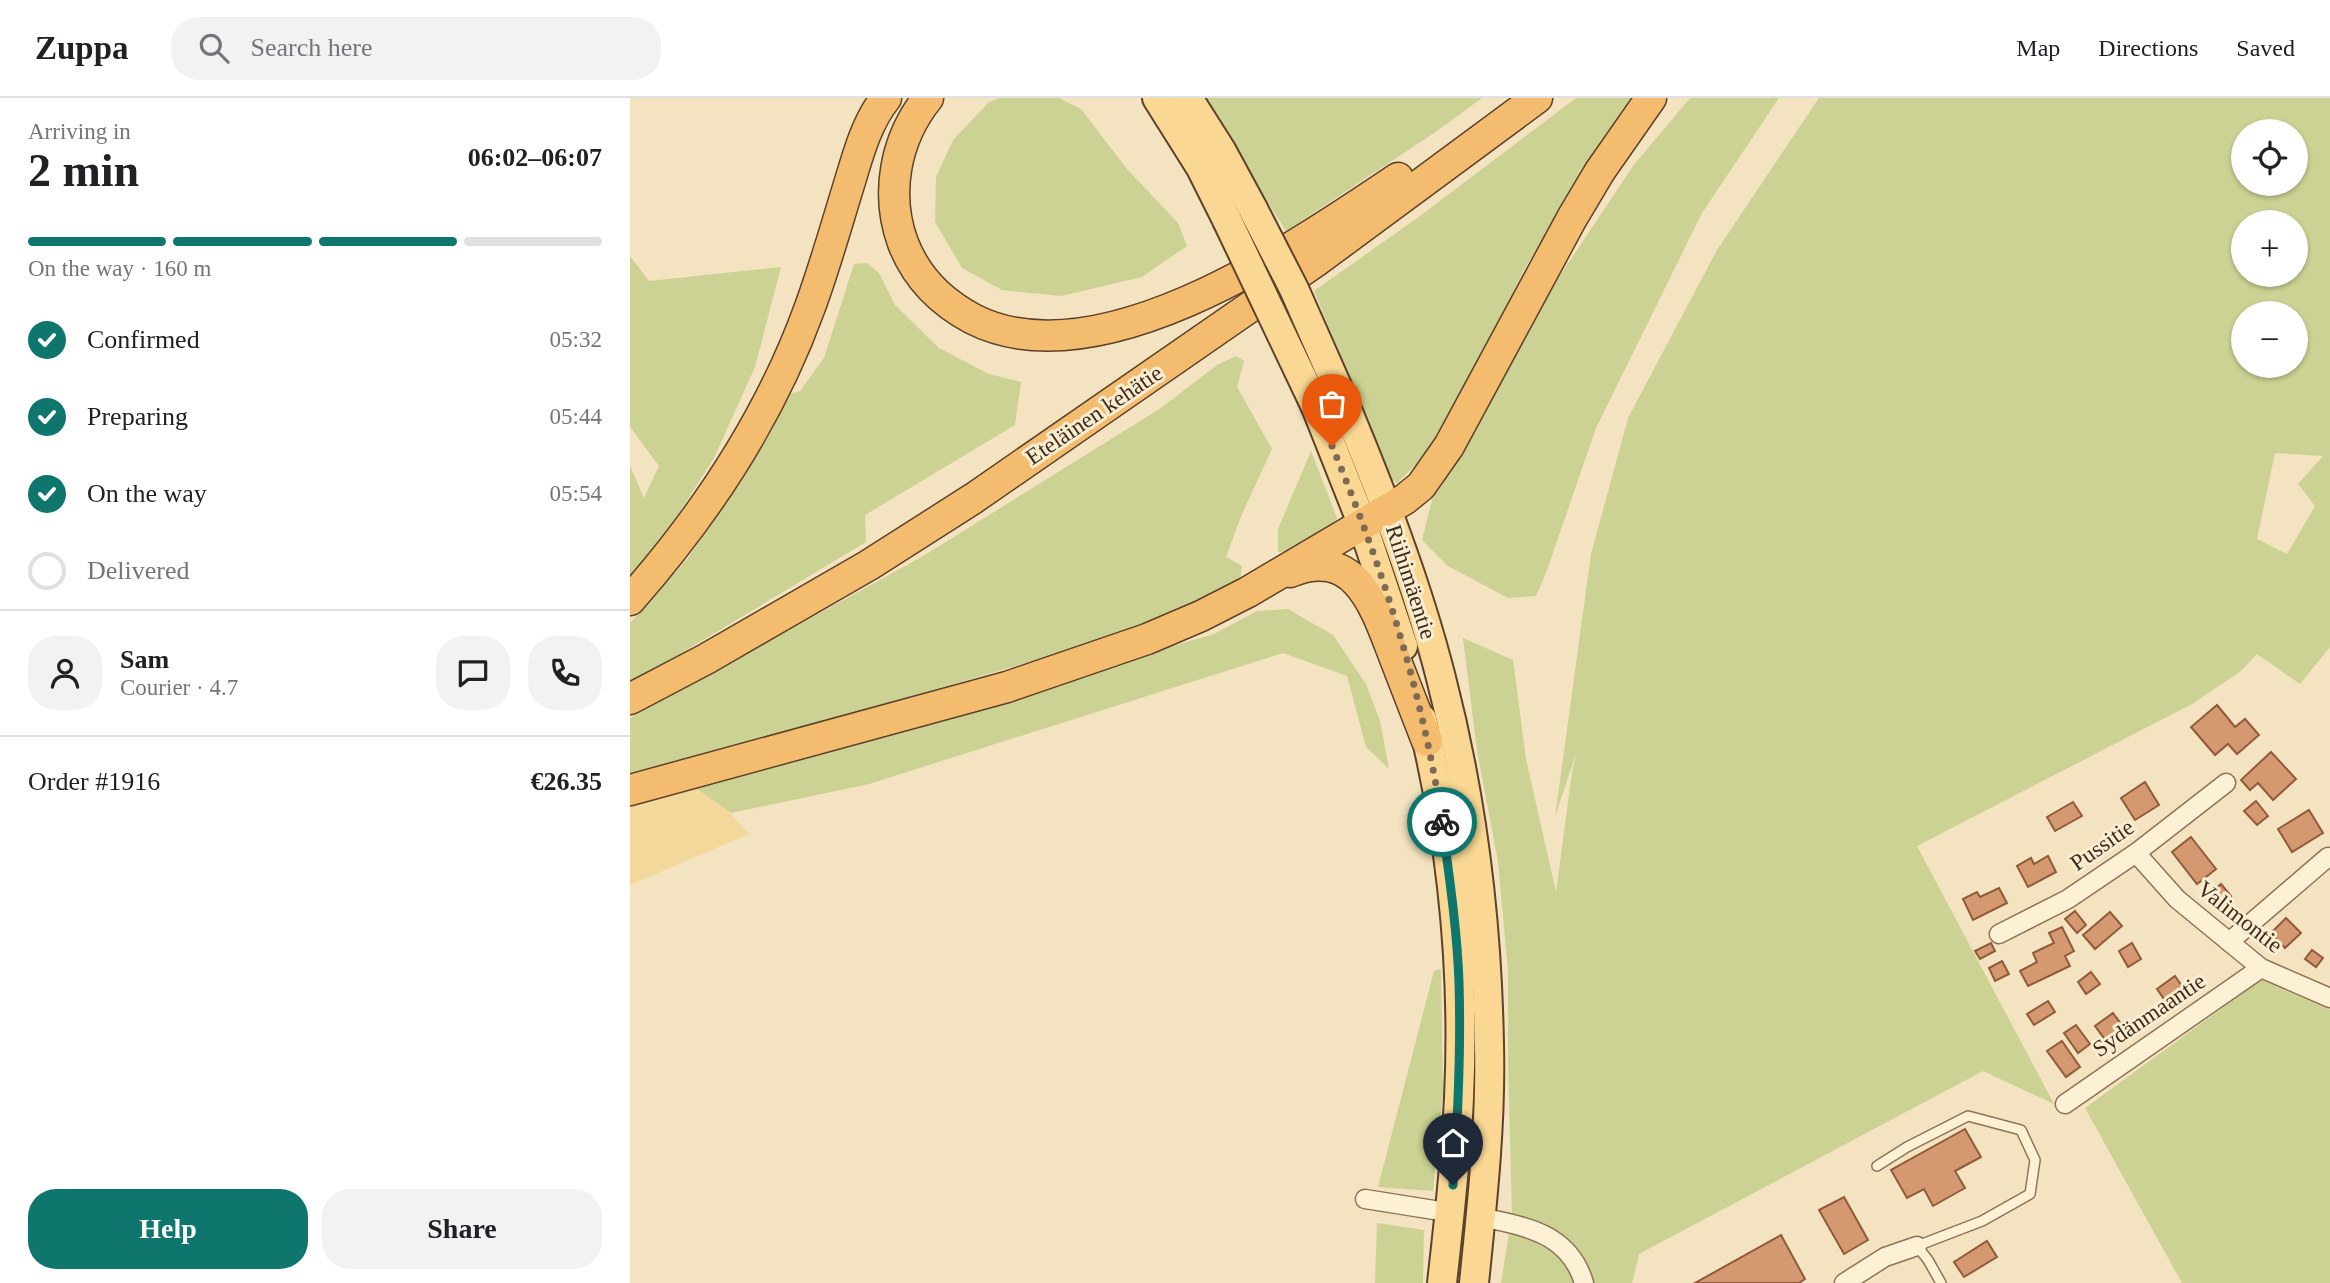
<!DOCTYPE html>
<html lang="en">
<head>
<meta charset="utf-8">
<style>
  body { margin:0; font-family:"Times New Roman",serif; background:#f2f2f2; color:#202124; height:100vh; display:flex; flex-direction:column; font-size:26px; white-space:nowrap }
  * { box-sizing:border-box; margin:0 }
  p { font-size:23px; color:#757577 }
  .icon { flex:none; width:38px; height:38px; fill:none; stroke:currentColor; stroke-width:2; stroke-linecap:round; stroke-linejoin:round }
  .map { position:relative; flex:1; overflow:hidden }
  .drawer { display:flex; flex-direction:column; background:#fff; width:630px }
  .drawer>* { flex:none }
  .buttons { position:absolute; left:1601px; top:21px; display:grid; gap:14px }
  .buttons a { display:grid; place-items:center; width:77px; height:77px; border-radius:50%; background:#fff; box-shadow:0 2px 5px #0004; font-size:35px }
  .pin { position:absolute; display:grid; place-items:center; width:60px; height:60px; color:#fff; margin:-72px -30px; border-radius:50% 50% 50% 0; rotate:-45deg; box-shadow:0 0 7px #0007 }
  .pin .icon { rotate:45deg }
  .courier { position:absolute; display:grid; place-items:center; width:70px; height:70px; margin:-35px; border:5px solid #0f766e; border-radius:50%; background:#fff; color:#222; box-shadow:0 2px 9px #0007 }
  .overview em { font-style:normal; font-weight:700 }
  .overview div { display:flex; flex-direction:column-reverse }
  .overview { display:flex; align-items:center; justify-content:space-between; height:119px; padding:0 28px }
  h1 { font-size:46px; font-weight:700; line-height:52px }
  .bar { display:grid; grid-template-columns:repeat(4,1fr); gap:10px 7px; align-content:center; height:84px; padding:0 28px }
  .bar i { height:9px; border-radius:5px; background:#e0e0e0 }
  .bar .on { background:#0f766e }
  .bar p { grid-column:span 4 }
  .line { display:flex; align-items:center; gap:18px; padding:0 28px; border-top:2px solid #e0e0e0 }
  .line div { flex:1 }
  .round { display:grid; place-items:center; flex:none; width:74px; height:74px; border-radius:28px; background:#f2f2f2 }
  ol { padding:0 28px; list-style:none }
  li { display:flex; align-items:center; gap:21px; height:77px }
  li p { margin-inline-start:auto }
  li .icon { padding:7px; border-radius:50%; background:#0f766e; color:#fff; stroke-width:4 }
  li:last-child { color:#757577 }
  li i { width:38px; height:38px; border:4px solid #e0e0e0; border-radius:50% }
  .cta { display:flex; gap:14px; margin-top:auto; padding:14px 28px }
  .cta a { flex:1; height:80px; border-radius:28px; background:#0f766e; color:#fff; font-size:28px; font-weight:700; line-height:80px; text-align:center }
  .cta a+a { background:#f2f2f2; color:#202124 }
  header { display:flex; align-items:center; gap:42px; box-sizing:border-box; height:98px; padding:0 35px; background:#fff; border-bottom:2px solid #e0e0e0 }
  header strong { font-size:33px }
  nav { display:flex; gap:38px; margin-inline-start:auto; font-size:24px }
  .search { width:490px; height:63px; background:#f2f2f2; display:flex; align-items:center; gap:18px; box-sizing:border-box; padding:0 24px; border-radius:28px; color:#757577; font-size:26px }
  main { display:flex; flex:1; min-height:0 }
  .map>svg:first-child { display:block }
</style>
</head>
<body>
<header>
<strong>Zuppa</strong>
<div class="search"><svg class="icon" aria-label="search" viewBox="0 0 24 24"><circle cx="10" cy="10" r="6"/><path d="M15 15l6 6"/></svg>Search here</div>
<nav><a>Map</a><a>Directions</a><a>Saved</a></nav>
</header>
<main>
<section class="drawer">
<div class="overview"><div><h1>2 min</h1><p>Arriving in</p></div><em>06:02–06:07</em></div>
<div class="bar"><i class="on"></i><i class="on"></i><i class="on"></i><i></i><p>On the way · 160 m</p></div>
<ol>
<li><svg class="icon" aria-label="check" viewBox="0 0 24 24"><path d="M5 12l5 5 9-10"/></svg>Confirmed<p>05:32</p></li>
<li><svg class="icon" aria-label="check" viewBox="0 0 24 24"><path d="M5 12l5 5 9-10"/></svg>Preparing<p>05:44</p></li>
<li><svg class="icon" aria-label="check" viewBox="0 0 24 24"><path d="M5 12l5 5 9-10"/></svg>On the way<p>05:54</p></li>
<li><i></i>Delivered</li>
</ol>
<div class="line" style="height:126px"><a class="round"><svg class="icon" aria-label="person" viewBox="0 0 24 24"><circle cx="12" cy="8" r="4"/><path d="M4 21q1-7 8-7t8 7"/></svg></a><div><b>Sam</b><p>Courier · 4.7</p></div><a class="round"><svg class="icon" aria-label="chat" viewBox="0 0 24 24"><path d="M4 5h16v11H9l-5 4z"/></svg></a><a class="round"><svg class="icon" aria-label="phone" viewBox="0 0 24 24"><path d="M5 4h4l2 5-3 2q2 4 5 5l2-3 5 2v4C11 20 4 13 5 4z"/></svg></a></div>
<div class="line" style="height:91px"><div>Order #1916</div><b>€26.35</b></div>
<div class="cta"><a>Help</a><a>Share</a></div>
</section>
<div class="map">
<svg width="1700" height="1185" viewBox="0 0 1700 1185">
  <rect width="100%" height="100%" fill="#f3e3c1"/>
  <g fill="#ccd293" fill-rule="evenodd">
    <path d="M370,0H429L451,11L497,71L548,125L557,148L512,179L431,198L372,192L332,170L305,124L306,79L323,42L359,4Z"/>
    <path d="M572,0H852L807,33L656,133Z"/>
    <path d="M946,0H1008L986,29L896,168L854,253L793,360L767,385L761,381L684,193L790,118Z"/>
    <path d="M1060,0H1149L1072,115L966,330L916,475L906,498L878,500L818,468L792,442L802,402L826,366L919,194L1003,68Z"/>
    <path d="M1189,0H1700V549L1670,586L1627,556L1611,573L1562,606L1287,748L1424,1006L1353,973L1009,1156L1002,1185H871L882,1116L878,967V873L868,764L847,653L833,540L883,562L896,661L926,794L942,674L947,653L925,719L961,456L998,320L1087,152ZM1614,33H1666V86H1614ZM1614,124H1666V177H1614ZM1614,215H1666V268H1614ZM1645,355L1693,358L1668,386L1685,408L1657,456L1627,441Z"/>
    <path d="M0,158L19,183L151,169L125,269L84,360L22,457L0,482V368L14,400L29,368L0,329Z"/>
    <path d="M237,165L249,175L265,207L309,250L359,276L391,284L385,327L235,417L236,444L45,559L0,583V525L58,460L114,379L156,297L170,293L194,260L224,166Z"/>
    <path d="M606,258L614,263L607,289L642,351L612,416L596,459L612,468L609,487L558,512L455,548L0,679V620L295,457L531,310L587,267Z"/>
    <path d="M681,353L707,420C695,438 669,454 648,454V431Z"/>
    <path d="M658,511L703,537L736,586L750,623L759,671L736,649L717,578L653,555L239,686L101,715L61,687L584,536L627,513Z"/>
    <path d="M811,871L813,994L803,1093L748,1089L804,873Z"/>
    <path d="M1631,882L1700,912V1185H1552L1455,1010Z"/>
    <path d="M747,1125L794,1132L793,1185H745Z"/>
  </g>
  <path fill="#f2d99b" d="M61,687L97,712L119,736L0,787V705Z"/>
  <g fill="#d59972" stroke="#915a39" stroke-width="2">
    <path d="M1587,607L1605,629L1615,621L1629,637L1607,656L1598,646L1585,657L1561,629Z"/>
    <path d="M1641,654L1666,681L1643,702L1628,685L1620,692L1611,682Z"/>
    <path d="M1515,684L1529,707L1505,722L1491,700Z"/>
    <path d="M1626,703L1638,718L1627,727L1614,713Z"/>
    <path d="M1443,704L1452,718L1425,733L1417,719Z"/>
    <path d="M1679,712L1693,735L1662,754L1648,731Z"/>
    <path d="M1561,739L1586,771L1567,786L1542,754Z"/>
    <path d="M1418,758L1426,774L1398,789L1387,768L1401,760L1404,766Z"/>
    <path d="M1591,786L1601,798L1593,804L1584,792Z"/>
    <path d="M1369,790L1377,805L1343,822L1333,801L1347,794L1350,799Z"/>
    <path d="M1445,813L1456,827L1447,835L1435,821Z"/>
    <path d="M1480,814L1492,828L1465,851L1453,837Z"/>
    <path d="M1656,820L1671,835L1655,850L1641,835Z"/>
    <path d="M1432,829L1444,853L1435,858L1440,868L1398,888L1390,873L1407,864L1403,855L1424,845L1419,835Z"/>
    <path d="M1361,845L1365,853L1350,861L1345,853Z"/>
    <path d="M1502,845L1511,861L1498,869L1489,853Z"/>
    <path d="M1682,852L1693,860L1686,869L1675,861Z"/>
    <path d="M1372,863L1379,876L1365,883L1359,870Z"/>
    <path d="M1461,874L1470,886L1456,896L1448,884Z"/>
    <path d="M1545,878L1554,891L1536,904L1527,891Z"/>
    <path d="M1418,903L1425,914L1404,927L1397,916Z"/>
    <path d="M1483,915L1497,934L1479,947L1465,928Z"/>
    <path d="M1446,927L1460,946L1448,955L1434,935Z"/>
    <path d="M1432,943L1450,969L1436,979L1417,953Z"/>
    <path d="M1335,1031L1351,1059L1325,1073L1335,1090L1303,1108L1294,1091L1277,1100L1261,1072Z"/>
    <path d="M1214,1099L1238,1142L1214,1156L1189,1112Z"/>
    <path d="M1151,1137L1175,1181L1169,1185H1065Z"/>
    <path d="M1357,1143L1367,1159L1334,1179L1324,1164Z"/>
  </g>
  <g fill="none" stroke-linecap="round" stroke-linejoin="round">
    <g stroke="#8f7356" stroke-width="12">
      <path id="service" d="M1247,1068L1277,1049L1338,1018L1391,1032L1405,1062L1400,1096L1352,1123L1287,1148L1298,1162L1311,1185"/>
    </g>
    <g stroke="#8f7356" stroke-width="21">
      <g id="minor">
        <path d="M1506,755L1547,801L1631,870L1700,900"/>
        <path d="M1369,836L1438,801L1506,755L1596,685"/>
        <path d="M1599,844L1698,759"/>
        <path d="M1435,1006L1631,870"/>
        <path d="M735,1101L804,1112"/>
        <path d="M865,1122C905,1130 941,1141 954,1185"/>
        <path d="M1214,1185L1255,1159L1287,1148"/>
      </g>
    </g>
    <g stroke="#5c412b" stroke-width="32">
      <g id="primary">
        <path d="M527,0L571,70L597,122"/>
        <path d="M558,0L591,52L623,111"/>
        <path d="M710,295C749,388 786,482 811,580C842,700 857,823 859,947C861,1027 852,1106 844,1185"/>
        <path d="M686,309L732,425L773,548"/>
        <path d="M792,621C822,744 835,874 829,1000C826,1062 819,1124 812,1185"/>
      </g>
    </g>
    <g stroke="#5c412b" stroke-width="33">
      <g id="trunk">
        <path d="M298,0C265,41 255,96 273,145C286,179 311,204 343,221C469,285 665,149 768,80"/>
        <path d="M660,474C726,447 745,509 764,558C775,586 786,614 797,643"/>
        <path d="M0,502C76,416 141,317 180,209C194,171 205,132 217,93C227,61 235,26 256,0"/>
        <path d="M0,601L76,561L239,467L344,400L685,164L907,0"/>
        <path d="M0,692L377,589L517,541L571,518L618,494L775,401L791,388L819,348L942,120L970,73L1021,0"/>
      </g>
    </g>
    <use href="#service" stroke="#fcf0d5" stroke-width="9"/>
    <use href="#minor" stroke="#fcf0d5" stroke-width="18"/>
    <use href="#primary" stroke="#fad894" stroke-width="28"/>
    <use href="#trunk" stroke="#f3bc6e" stroke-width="30"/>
    <g stroke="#5c412b" stroke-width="32" stroke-linecap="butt">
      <g id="primary-bridge">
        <path d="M623,111L664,191L710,295"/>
        <path d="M597,122L686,309"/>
      </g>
    </g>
    <use href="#primary-bridge" stroke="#fad894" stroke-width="28"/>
  </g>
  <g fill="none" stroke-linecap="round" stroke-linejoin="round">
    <path stroke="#7d6b56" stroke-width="7" stroke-dasharray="0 12.6" d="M702,348C752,468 793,595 812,724"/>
    <path stroke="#0f766e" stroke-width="9" d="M812,724C819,777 827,830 829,884C831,952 828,1020 823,1087"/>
  </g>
  <g text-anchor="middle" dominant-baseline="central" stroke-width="6" stroke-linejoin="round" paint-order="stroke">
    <g font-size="23" fill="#3d2b1c" stroke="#f9edd1">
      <text transform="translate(464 317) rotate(-34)">Eteläinen kehätie</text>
      <text transform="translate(781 484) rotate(72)">Riihimäentie</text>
      <text transform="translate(1472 747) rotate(-35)">Pussitie</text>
      <text transform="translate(1610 819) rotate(38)">Valimontie</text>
      <text transform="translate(1519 917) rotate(-34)">Sydänmaantie</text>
    </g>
  </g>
</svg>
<div class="buttons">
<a><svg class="icon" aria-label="locate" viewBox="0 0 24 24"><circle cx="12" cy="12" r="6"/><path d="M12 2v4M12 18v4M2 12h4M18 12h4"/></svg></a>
<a>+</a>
<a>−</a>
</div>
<div class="pin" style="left:702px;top:348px;background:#ea580c"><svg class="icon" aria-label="bag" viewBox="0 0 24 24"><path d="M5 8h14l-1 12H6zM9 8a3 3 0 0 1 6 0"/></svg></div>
<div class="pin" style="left:823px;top:1087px;background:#1f2937"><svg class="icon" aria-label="home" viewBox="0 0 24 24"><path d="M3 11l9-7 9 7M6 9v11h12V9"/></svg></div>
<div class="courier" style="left:812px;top:724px"><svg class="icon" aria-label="bike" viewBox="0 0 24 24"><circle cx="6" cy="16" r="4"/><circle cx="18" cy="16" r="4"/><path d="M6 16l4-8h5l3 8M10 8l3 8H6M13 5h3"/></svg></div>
</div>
</main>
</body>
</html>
